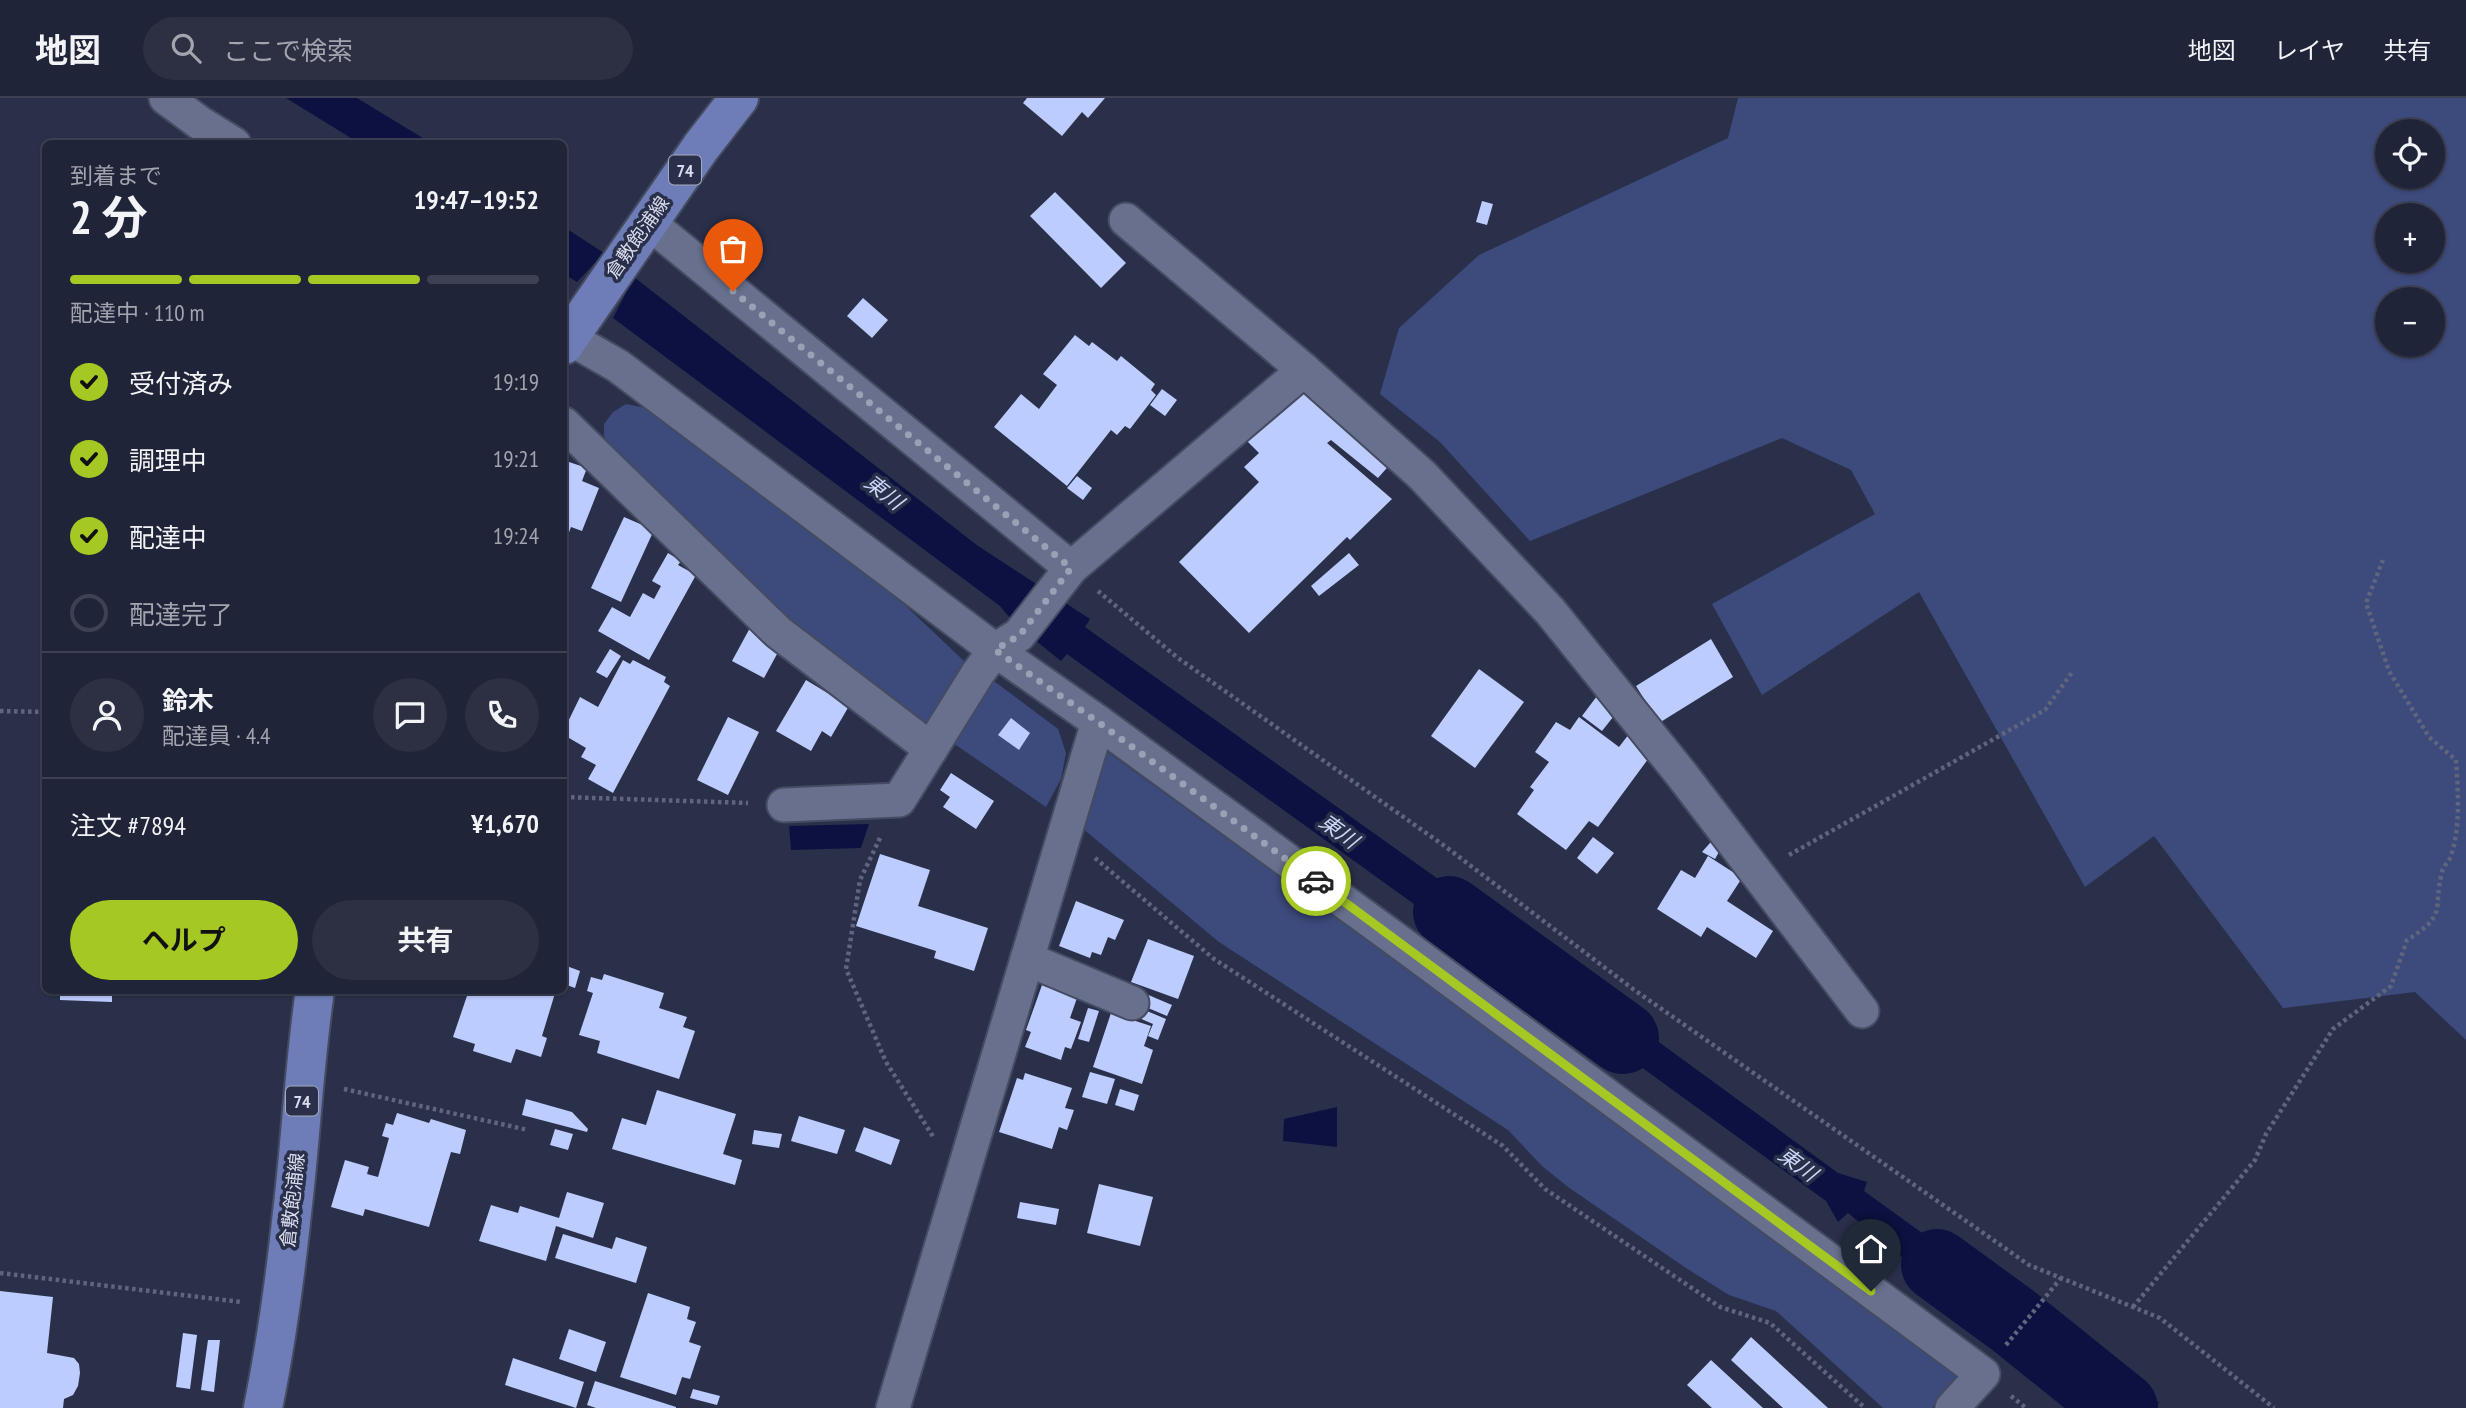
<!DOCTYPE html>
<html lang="ja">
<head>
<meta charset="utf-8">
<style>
  body { margin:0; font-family:"PT Sans Narrow","Noto Sans JP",sans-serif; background:#2d3043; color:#f1f3f6; height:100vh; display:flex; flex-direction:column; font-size:26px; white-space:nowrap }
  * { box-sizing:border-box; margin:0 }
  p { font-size:23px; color:#a2a4ae }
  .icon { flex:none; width:38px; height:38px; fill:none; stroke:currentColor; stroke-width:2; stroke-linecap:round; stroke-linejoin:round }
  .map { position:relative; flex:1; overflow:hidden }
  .drawer { position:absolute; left:42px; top:42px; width:525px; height:854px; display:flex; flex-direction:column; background:#202438; border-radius:10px; box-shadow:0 2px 5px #0004,0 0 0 2px #3d4153 }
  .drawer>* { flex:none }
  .fabs { position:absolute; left:2375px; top:21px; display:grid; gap:14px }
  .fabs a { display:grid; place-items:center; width:70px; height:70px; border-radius:50%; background:#202438; box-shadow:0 2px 5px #0004,0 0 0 2px #3d4153; font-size:35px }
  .pin { position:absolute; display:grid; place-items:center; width:60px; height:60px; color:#fff; margin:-72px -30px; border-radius:50% 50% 50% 0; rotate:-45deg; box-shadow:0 0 7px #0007 }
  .pin .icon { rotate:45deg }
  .courier { position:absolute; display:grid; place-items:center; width:70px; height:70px; margin:-35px; border:5px solid #a5c823; border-radius:50%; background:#fff; color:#222; box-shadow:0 2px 9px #0007 }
  .summary em { font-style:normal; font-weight:700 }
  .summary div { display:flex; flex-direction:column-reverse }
  .summary { display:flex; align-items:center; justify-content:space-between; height:119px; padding:0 28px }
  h1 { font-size:46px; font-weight:700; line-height:52px }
  .bar { display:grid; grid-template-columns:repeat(4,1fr); gap:10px 7px; align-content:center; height:84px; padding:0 28px }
  .bar i { height:9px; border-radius:5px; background:#3d4153 }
  .bar .active { background:#a5c823 }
  .bar p { grid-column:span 4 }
  .line { display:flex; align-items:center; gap:18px; padding:0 28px; border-top:2px solid #3d4153 }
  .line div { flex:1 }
  .round { display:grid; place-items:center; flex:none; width:74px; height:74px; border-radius:37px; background:#2d3043 }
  ol { padding:0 28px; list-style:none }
  li { display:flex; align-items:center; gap:21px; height:77px }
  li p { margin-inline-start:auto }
  li .icon { padding:7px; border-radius:50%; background:#a5c823; color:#111; stroke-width:4 }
  li:last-child { color:#a2a4ae }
  li i { width:38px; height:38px; border:4px solid #3d4153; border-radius:50% }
  .button { display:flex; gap:14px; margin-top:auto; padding:14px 28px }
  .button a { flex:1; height:80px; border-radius:42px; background:#a5c823; color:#111; font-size:28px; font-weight:700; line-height:80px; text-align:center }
  .button a+a { background:#2d3043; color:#f1f3f6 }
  header { display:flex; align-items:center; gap:42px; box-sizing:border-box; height:98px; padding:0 35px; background:#202438; border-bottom:2px solid #3d4153 }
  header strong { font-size:33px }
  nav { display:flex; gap:38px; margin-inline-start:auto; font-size:24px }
  .search { width:490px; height:63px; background:#2d3043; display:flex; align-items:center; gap:18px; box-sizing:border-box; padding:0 24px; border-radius:38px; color:#a2a4ae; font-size:26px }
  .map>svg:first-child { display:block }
</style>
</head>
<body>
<header>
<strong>地図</strong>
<div class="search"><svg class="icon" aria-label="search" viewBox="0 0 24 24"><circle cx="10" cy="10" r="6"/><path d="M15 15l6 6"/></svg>ここで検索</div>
<nav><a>地図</a><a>レイヤ</a><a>共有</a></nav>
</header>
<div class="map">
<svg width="2466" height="1310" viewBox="0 0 2466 1310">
  <rect width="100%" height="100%" fill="#2a304a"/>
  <g fill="#3d4a7c" fill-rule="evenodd">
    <path d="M1738,0H2466V942L2415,894L2283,910L2154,738L2085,789L1919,494L1762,597L1712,506L1875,416L1851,372L1782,340L1530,443L1440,344L1380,296L1399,230L1479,157L1728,40ZM2432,33V79H2387V33ZM2432,117V163H2387V117ZM2387,201H2432V247H2387Z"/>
    <path d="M626,306L651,311L725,363L906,508L965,564L967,576L921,632L779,519L620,371L604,338V326L613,314Z"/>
    <path d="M994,583L1058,631L1066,655L1061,681L1046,709L953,645Z"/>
    <path d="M1106,653L1631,1034L1957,1277L1932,1310H1883L1776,1213L1729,1197L1686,1170L1568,1089L1542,1068L1508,1032L1219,844L1082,730Z"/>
  </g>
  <g fill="#0c1141">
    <path d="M286,0H357L431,45H359Z"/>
    <path d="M564,129L604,155L577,184L564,176Z"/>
    <path d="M634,179L978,448L1090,521L1085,529L1543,856L1522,884L1067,556L1061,563L1015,526L1000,508L613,220Z"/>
    <path d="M869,726L861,750L791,752L789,728Z"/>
    <path d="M1552,866L1838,1075L1867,1084L1864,1093L2027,1211L2004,1243L1848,1115L1838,1124L1826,1103L1535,892Z"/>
    <path d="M1337,1009V1049L1283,1043L1284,1021Z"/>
    <path d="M2038,1226L2133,1294L2159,1304L2155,1310H2102L2019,1253Z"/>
  </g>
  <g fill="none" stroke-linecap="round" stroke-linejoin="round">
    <g stroke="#0c1141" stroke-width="72">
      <path d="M1449,814L1623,940"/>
      <path d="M1937,1167L2015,1224L2122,1310"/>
    </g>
  </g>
  <g fill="#bdccfe">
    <path d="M1027,0H1105L1088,20L1082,14L1062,38L1023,5Z"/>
    <path d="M1055,94L1126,165L1101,190L1030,118Z"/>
    <path d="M1482,103L1493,106L1487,127L1476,124Z"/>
    <path d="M863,200L888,222L872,240L847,218Z"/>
    <path d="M1075,237L1089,248L1092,244L1117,263L1121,258L1155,286L1151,292L1156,297L1130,331L1125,328L1117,337L1111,332L1067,388L994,329L1021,296L1039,311L1057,287L1043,276Z"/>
    <path d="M1303,286L1393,363L1378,380L1331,342L1327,345L1392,401L1350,442L1347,439L1249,535L1179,464L1259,384L1244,369L1259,355L1243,339Z"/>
    <path d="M1162,291L1177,302L1165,318L1150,307Z"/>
    <path d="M569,364L587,370L582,383L599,390L582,433L571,429L564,448V373H565Z"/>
    <path d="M1077,378L1092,390L1083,402L1067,390Z"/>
    <path d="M624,419L654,432L621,504L591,490Z"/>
    <path d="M668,455L681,463L678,467L696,477L649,562L598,533L612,509L630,519L643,495L654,501L661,488L652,483Z"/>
    <path d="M1349,455L1359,467L1319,498L1311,488Z"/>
    <path d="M751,528L783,545L764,580L732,563Z"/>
    <path d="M1711,541L1733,579L1659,625L1636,588Z"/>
    <path d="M610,551L621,558L607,580L596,574Z"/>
    <path d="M623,562L630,566L633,562L666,579L664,584L670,588L613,695L588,681L596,667L581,659L586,650L564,637V632L580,599L598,609Z"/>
    <path d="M1479,571L1524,604L1475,670L1431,638Z"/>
    <path d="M806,582L849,608L831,639L822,633L811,653L776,633Z"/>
    <path d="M1600,594L1621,609L1602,633L1582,618Z"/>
    <path d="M728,619L759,634L728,697L697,682Z"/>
    <path d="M1579,619L1619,649L1629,636L1654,653L1598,729L1589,723L1566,752L1517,716L1534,692L1530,689L1549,664L1535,654L1556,624L1570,632Z"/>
    <path d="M1011,620L1030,635L1019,652L998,637Z"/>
    <path d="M951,675L994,703L976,731L943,709L950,699L940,692Z"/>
    <path d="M1717,737L1724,745L1715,761L1702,754Z"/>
    <path d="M1593,739L1614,755L1597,776L1577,760Z"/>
    <path d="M880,756L930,772L918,808L988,830L974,873L934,860L936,853L856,828Z"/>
    <path d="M1708,758L1742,780L1727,803L1773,833L1756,860L1707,829L1701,839L1657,811L1681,772L1695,780Z"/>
    <path d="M1076,803L1124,822L1115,842L1108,839L1101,857L1092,854L1090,860L1059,848Z"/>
    <path d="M1148,841L1194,858L1178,901L1131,884Z"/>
    <path d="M564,867L580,873L575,890L564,886Z"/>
    <path d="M604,876L664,895L659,910L687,919L683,929L695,933L679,981L597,955L600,943L579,937L593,895L587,893L591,879L602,882Z"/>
    <path d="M1042,887L1077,900L1070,920L1081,924L1071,951L1065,949L1061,962L1025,949L1031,934L1026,932Z"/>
    <path d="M60,892H112V904L60,902Z"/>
    <path d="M469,892H556L542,938L547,940L541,959L516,951L511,965L473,953L475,946L453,939Z"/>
    <path d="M1146,896L1172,907L1167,918L1141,907Z"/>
    <path d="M1135,908L1166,921L1158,942L1148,938L1153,926L1132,917Z"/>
    <path d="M1088,910L1099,913L1089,944L1078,941Z"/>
    <path d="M1111,915L1151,928L1144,948L1153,952L1142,986L1093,969Z"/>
    <path d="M1090,974L1115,981L1107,1006L1082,999Z"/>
    <path d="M1025,975L1072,990L1065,1010L1074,1012L1067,1032L1059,1029L1052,1051L999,1034L1017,980L1023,982Z"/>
    <path d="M1120,991L1139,997L1134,1013L1115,1007Z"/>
    <path d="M657,992L736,1016L723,1056L742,1062L735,1087L612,1051L622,1020L646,1027Z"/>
    <path d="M526,1001L572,1014L588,1031L587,1034L522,1017Z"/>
    <path d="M397,1015L429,1025L431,1021L466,1032L460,1056L451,1054L429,1129L365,1111L363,1118L331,1109L345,1062L369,1069L367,1076L378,1079L389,1040L382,1038L386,1025L393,1027Z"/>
    <path d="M799,1018L845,1032L837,1056L791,1043Z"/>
    <path d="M864,1029L900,1042L891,1067L855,1053Z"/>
    <path d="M555,1031L573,1036L568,1052L550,1047Z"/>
    <path d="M754,1032L782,1036L779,1050L752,1046Z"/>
    <path d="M1099,1086L1153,1099L1140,1148L1087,1135Z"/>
    <path d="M567,1094L604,1105L593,1140L556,1128L546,1163L479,1143L491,1107L518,1115L520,1108L559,1120Z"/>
    <path d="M1020,1104L1059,1111L1056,1127L1017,1120Z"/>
    <path d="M563,1136L612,1151L616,1139L647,1149L636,1185L555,1160Z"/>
    <path d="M0,1193L53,1199L47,1255L74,1260L79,1266L80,1275L78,1288L73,1297L64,1301L63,1310H0Z"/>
    <path d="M648,1195L690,1209L687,1221L696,1224L689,1244L701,1248L690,1281L682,1279L676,1297L620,1279Z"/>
    <path d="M569,1231L606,1244L596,1274L559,1261Z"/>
    <path d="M183,1235L197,1237L190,1291L176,1289Z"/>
    <path d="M1751,1239L1828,1310H1783L1731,1262Z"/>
    <path d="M208,1242H220L214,1294L201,1292Z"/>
    <path d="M513,1260L584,1284L576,1310L505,1287Z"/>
    <path d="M1711,1262L1763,1310H1712L1687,1287Z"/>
    <path d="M595,1283L676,1309V1310H596L587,1307Z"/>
    <path d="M693,1291L720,1298L717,1307L690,1300Z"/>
  </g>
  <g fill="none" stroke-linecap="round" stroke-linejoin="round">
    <g stroke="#454b61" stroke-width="37">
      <g id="street">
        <path d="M166,0L200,25L234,46"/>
        <path d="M1126,122L1304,272L1422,377L1550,513L1682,677L1862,913"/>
        <path d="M648,124L1071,470"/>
        <path d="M564,237L618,268L995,552L1098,624L1398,843L1983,1276L1952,1310"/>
        <path d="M564,326L778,534L931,651"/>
        <path d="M784,707L899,702L978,575L995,552L1019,537L1071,470L1304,272"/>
        <path d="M1027,861L1132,905"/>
        <path d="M893,1310L1098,624"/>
      </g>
    </g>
    <g stroke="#454b61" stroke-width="42">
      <g id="primary">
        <path d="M564,247L701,49L739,0"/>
        <path d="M263,1310C276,1246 285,1181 292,1115C301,1041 304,967 315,892"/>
      </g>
    </g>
    <g stroke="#5f657c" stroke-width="4.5" stroke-dasharray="3.5 3.5" stroke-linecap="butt">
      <path d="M1098,493L1178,560L1446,749L1633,891L2029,1167L2160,1220L2274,1310"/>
      <path d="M0,613L46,614"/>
      <path d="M564,699L748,705"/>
      <path d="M880,740L860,782L846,871L886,964L934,1040"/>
      <path d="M1789,757L2045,612L2073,573"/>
      <path d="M1095,760L1214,861L1503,1048L1545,1091L1720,1209L1770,1225L1865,1310"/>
      <path d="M344,991L528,1032"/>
      <path d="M0,1175L241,1204"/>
      <path d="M2133,1209L2255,1062L2266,1036L2333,931L2391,888L2407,842C2449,816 2432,812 2442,774C2443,768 2448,765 2450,760C2461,732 2458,691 2456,662L2429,639L2389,573L2366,505L2383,462"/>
      <path d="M2006,1247L2061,1180"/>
      <path d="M2011,1298L2026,1310"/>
    </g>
    <use href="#street" stroke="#68708d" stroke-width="33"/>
    <use href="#primary" stroke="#6e7db8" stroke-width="38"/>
  </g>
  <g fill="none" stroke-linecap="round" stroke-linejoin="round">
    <path stroke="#9ba1b5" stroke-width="7" stroke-dasharray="0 12.6" d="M733,193L1071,470L1020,537L995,552L1098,624L1316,783"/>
    <path stroke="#a5c823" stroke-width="9" d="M1316,783L1871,1193"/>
  </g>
  <g text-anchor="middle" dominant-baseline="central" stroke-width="7" stroke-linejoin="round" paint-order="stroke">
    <g fill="#2a304a" stroke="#a4aabd" stroke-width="2">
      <rect x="669" y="57.5" width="32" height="29" rx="5"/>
      <rect x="286" y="988.5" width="32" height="29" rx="5"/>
    </g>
    <g font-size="18" font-weight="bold" fill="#d8deee">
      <text x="685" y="72">74</text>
      <text x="302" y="1003">74</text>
    </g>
    <g font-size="19" fill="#d8deee" stroke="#2a304a">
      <text transform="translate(637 139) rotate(-55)">倉敷飽浦線</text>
      <text transform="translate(292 1102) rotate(-84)">倉敷飽浦線</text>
    </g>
    <g font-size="21" font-style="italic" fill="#cdd7f9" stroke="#2a304a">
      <text transform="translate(884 394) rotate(38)">東川</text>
      <text transform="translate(1339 733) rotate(36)">東川</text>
      <text transform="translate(1798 1066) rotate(36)">東川</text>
    </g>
  </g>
</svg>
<div class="fabs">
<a><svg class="icon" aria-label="locate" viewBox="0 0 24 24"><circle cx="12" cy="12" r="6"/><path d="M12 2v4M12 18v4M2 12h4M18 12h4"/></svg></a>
<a>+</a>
<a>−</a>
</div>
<div class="pin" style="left:733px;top:193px;background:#ea580c"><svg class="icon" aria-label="bag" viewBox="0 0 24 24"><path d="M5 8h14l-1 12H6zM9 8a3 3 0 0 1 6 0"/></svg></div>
<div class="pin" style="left:1871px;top:1193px;background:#1f2937"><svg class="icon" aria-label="home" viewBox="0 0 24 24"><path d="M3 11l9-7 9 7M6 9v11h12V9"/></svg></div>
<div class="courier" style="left:1316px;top:783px"><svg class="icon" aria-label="car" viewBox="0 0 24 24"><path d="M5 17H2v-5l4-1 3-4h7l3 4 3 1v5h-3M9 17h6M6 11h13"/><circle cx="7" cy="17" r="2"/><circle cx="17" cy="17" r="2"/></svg></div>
<section class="drawer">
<div class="summary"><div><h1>2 分</h1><p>到着まで</p></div><em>19:47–19:52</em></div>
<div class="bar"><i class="active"></i><i class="active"></i><i class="active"></i><i></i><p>配達中 · 110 m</p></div>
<ol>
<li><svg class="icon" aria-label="check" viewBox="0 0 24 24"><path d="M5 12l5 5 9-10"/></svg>受付済み<p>19:19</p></li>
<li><svg class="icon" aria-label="check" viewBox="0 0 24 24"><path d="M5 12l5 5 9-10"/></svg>調理中<p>19:21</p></li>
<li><svg class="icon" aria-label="check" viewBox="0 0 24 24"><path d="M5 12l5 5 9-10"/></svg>配達中<p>19:24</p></li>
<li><i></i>配達完了</li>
</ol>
<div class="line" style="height:126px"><a class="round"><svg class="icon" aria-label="person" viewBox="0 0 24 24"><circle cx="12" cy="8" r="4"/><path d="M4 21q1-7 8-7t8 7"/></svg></a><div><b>鈴木</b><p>配達員 · 4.4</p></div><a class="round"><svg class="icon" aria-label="chat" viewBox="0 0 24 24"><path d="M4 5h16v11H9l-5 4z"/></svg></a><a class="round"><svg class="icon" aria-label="phone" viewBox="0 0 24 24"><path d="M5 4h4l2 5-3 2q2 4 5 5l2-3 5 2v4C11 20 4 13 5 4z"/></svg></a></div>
<div class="line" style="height:91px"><div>注文 #7894</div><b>¥1,670</b></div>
<div class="button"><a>ヘルプ</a><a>共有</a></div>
</section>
</div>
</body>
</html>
